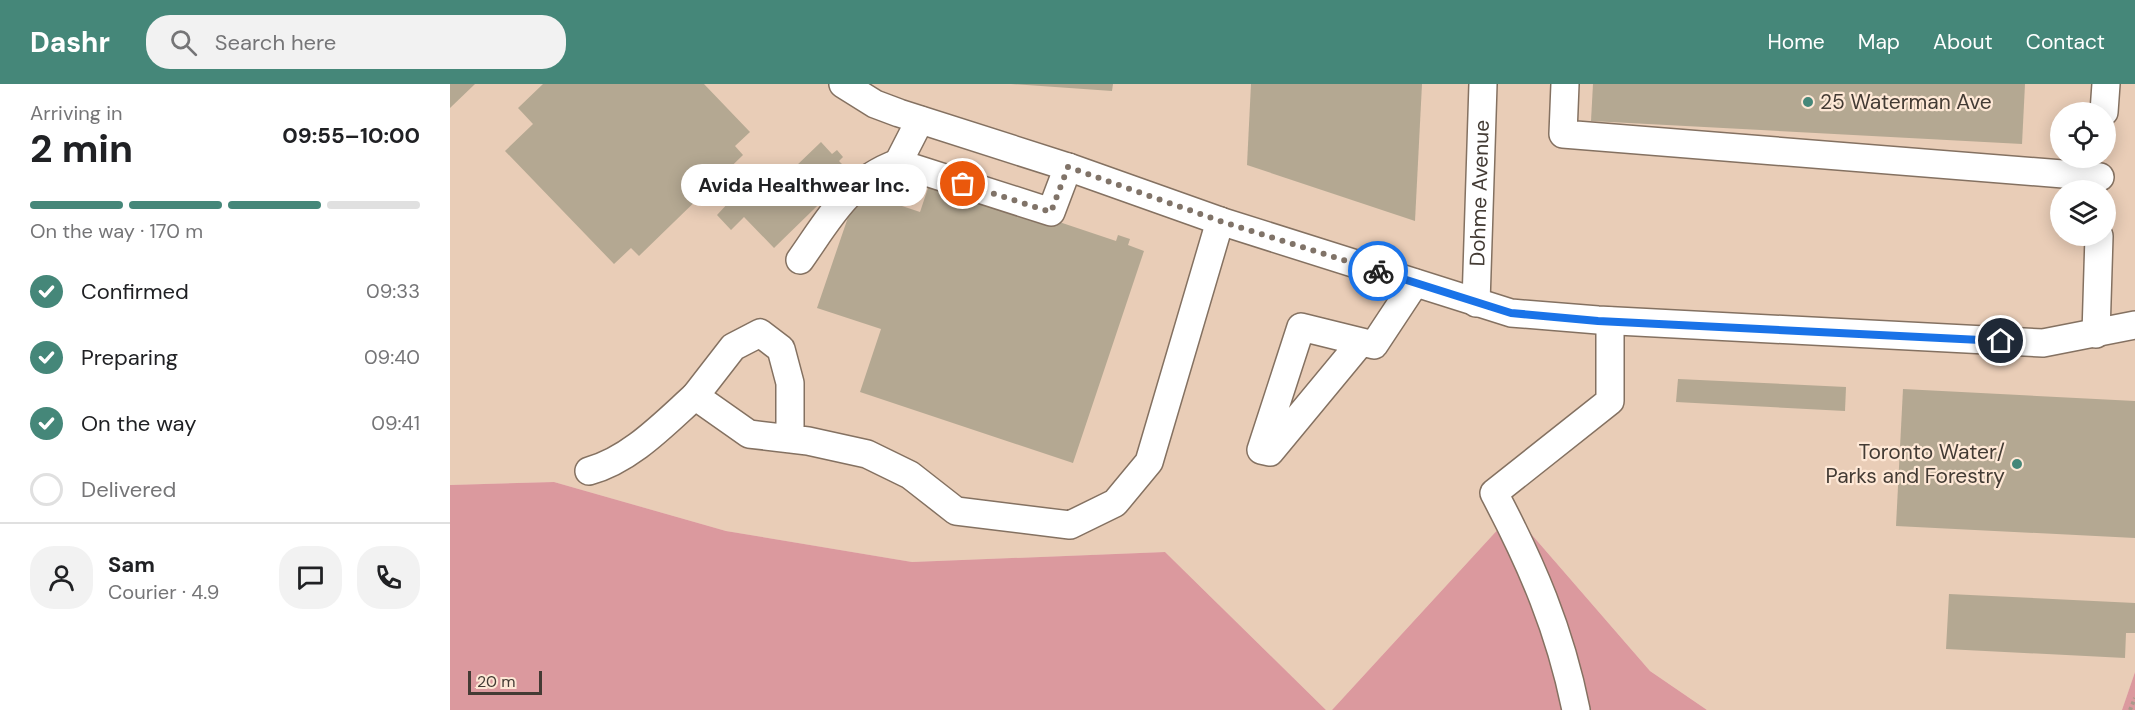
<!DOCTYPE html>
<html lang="en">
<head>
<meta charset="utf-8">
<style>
  body { margin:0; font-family:"DM Sans",sans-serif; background:#f2f2f2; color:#202124; height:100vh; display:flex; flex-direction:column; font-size:22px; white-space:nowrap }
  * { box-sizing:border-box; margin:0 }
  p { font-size:20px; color:#757577 }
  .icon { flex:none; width:33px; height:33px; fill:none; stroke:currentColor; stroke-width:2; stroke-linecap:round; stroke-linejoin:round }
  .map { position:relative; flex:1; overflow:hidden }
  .side { display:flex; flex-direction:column; background:#fff; width:450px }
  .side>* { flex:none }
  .fabs { position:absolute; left:1600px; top:18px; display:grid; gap:12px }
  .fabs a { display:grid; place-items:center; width:66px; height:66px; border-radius:50%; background:#fff; box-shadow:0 3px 15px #0003; font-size:30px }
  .scale { position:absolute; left:18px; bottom:15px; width:74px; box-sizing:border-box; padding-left:6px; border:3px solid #433b34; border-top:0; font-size:16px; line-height:21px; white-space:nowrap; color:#433b34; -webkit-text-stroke:4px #fee8d6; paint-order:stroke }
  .pin { position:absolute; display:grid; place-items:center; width:51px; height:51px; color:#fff; margin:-26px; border:3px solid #fff; border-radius:50%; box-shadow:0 2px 6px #0007 }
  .courier { position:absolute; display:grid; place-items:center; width:60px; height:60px; margin:-30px; border:4px solid #1a73e8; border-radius:50%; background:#fff; color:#222; box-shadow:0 2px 8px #0007 }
  .bubble { position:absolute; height:42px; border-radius:21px; background:#fff; box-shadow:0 3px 15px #0003; font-size:20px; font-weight:700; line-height:42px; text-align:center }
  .headline em { font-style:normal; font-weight:700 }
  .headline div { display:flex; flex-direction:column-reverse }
  .headline { display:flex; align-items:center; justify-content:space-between; height:102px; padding:0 30px }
  h1 { font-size:39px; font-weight:700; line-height:45px }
  .bar { display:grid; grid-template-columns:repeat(4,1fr); gap:9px 6px; align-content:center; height:72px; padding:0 30px }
  .bar i { height:8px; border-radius:4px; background:#e0e0e0 }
  .bar .selected { background:#458779 }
  .bar p { grid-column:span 4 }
  .line { display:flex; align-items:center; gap:15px; padding:0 30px; border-top:2px solid #e0e0e0 }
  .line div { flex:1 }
  .round { display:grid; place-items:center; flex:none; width:63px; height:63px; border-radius:24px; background:#f2f2f2 }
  ol { padding:0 30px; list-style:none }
  li { display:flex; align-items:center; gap:18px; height:66px }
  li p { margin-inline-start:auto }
  li .icon { padding:6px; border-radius:50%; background:#458779; color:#fff; stroke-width:4 }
  li:last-child { color:#757577 }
  li i { width:33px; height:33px; border:3px solid #e0e0e0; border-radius:50% }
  header { display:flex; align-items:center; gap:36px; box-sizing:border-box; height:84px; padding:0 30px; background:#458779; color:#fff }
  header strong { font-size:28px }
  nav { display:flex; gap:33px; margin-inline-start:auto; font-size:21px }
  .search { width:420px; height:54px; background:#f2f2f2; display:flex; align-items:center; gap:15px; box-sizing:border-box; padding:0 21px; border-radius:24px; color:#757577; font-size:22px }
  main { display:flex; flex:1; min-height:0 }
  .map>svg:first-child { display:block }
</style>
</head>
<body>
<header>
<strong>Dashr</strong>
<div class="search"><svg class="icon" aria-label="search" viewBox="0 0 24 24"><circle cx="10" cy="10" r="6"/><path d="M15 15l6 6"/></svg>Search here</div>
<nav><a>Home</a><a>Map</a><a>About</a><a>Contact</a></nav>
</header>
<main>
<section class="side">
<div class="headline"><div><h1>2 min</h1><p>Arriving in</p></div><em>09:55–10:00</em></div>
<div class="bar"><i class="selected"></i><i class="selected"></i><i class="selected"></i><i></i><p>On the way · 170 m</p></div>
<ol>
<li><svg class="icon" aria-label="check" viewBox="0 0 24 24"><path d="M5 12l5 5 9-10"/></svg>Confirmed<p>09:33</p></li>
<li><svg class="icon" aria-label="check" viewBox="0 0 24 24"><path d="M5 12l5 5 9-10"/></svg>Preparing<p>09:40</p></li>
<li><svg class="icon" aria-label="check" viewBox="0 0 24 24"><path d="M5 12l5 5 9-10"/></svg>On the way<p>09:41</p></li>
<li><i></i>Delivered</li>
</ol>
<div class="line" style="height:108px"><a class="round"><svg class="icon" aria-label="person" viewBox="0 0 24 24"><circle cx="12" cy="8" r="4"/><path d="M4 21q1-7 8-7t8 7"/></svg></a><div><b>Sam</b><p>Courier · 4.9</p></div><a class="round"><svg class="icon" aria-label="chat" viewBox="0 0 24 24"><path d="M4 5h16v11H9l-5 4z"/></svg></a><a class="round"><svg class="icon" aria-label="phone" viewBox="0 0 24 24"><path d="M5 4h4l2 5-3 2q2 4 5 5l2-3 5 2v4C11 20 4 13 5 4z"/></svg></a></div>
</section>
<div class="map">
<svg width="1685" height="626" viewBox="0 0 1685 626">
  <rect width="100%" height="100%" fill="#f1dbc9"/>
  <path fill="#e9cdb7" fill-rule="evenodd" d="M0,0H1685V588L1672,626H1257L1200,587L1063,429L882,626H876L715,468L462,478L276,447L104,398L0,401ZM1611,28H1656V74H1611ZM1611,106H1656V152H1611Z"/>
  <g fill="#db999e">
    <path d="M104,398L276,447L462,478L715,468L876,626H0V401Z"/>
    <path d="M1063,429L1200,587L1257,626H882Z"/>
    <path d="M1685,588V626H1672Z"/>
  </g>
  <g fill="#b4a892">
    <path d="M0,0H25L0,24Z"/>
    <path d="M93,0H254L300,48L285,62L293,71L189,172L181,164L164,180L55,67L83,40L68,24Z"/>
    <path d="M561,0H663L662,7Z"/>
    <path d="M801,0H972L965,137L797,81Z"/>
    <path d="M1143,0H1575L1572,60L1141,37Z"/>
    <path d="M371,58L382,70L387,66L393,73L389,77L401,89L324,164L294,133L281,146L267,131L303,92L319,108Z"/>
    <path d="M481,95L666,157L668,151L680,155L678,161L694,167L623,379L410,308L431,245L367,224L407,107L470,128Z"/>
    <path d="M1228,295L1396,303L1395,327L1226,318Z"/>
    <path d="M1453,305L1685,317V454L1446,442Z"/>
    <path d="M1499,510L1685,519V549H1676L1675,574L1496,565Z"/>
  </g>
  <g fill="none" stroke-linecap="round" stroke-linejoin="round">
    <g stroke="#847161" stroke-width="30">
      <g id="minor">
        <path d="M393,0L425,20L449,29L618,83L770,137L1061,229L1148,236L1593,259L1685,241"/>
        <path d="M1115,0L1113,50L1650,93"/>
        <path d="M1654,28L1656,0"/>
        <path d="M448,79L470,36"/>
        <path d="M350,176C379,135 398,97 448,79L601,128L618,83"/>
        <path id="s1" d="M1026,219L1033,0"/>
        <path d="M1646,250L1649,152"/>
        <path d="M911,258L820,368L811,366L851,243L924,261L965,199"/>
        <path d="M340,355V299L331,265L310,249L283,263L245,312L299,350L358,357L417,370L460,391L506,427L620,441L665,419L699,378L770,137"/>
        <path d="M139,387C180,376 214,340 245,312"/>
        <path d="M1126,626C1110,546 1082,481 1044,409L1160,317V237"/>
      </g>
    </g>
    <path stroke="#a9998b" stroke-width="4" stroke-dasharray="3 3" stroke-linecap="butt" d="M1680,626L1685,614"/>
    <use href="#minor" stroke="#fff" stroke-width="27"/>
  </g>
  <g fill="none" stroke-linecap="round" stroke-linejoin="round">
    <path stroke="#807368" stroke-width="6" stroke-dasharray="0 10.8" d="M513,100L601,128L618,83L770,137L928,187"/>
    <path stroke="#1a73e8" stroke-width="8" d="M928,187L1061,229L1148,237L1551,257"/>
  </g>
  <g fill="#458779" stroke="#fee8d6" stroke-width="2">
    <circle cx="1358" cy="18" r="6"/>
    <circle cx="1567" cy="380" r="6"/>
  </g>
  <g text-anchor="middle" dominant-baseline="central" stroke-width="4.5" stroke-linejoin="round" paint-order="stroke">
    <g font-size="21" fill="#433b34" stroke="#fee8d6" text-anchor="start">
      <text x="1370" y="18">25 Waterman Ave</text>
      <text x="1555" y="368" text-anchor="end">Toronto Water/<tspan x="1555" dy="24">Parks and Forestry</tspan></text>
    </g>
    <g font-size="21" fill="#433b34" stroke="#fee8d6">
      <text stroke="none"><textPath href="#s1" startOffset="110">Dohme Avenue</textPath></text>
    </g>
  </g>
</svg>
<div class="fabs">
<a><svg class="icon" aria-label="locate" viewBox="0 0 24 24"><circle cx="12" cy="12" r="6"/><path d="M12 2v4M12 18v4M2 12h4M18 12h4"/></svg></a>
<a><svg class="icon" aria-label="layers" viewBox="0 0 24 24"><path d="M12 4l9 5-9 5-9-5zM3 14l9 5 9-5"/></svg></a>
</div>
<div class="scale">20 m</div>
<div class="pin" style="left:513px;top:100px;background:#ea580c"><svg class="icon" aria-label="bag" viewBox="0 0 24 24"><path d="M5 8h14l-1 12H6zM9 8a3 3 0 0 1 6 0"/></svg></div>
<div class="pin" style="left:1551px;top:257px;background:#1f2937"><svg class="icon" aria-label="home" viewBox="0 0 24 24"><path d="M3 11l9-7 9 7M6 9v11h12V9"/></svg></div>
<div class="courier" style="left:928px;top:187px"><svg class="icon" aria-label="bike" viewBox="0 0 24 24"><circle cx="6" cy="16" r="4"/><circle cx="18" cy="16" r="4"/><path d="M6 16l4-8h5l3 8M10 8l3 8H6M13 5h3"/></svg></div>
<div class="bubble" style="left:231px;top:80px;width:246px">Avida Healthwear Inc.</div>
</div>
</main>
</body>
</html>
